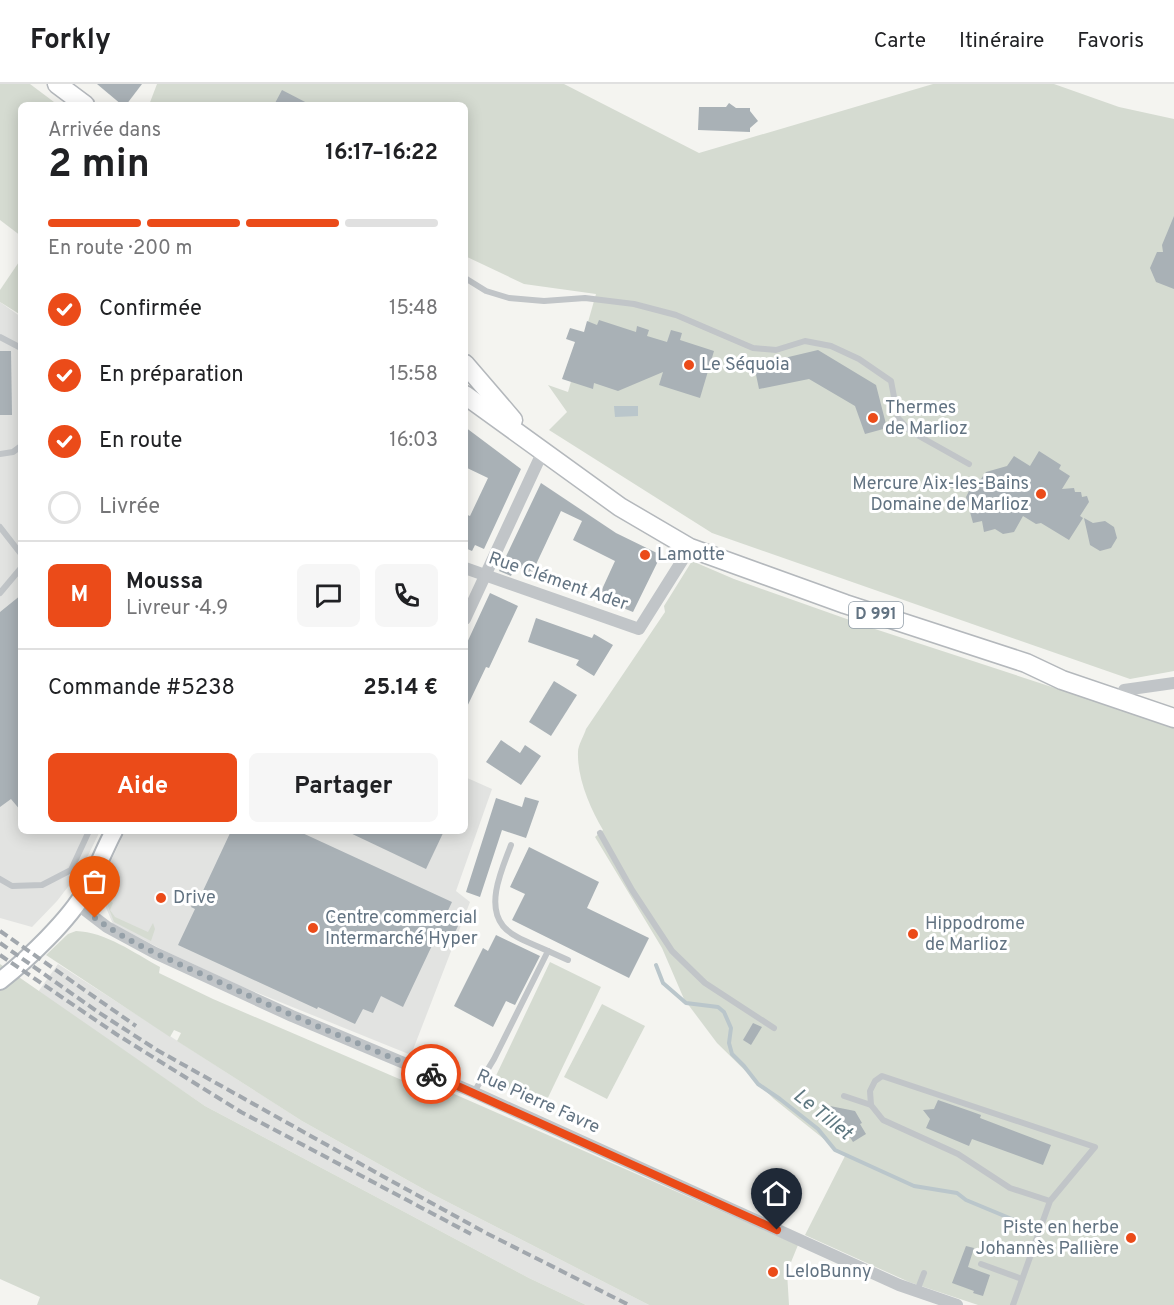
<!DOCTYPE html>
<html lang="fr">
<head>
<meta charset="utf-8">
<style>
  body { margin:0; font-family:Overpass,sans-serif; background:#f6f6f6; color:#202124; height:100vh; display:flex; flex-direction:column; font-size:22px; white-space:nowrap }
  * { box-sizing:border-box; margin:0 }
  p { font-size:20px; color:#757577 }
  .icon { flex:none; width:33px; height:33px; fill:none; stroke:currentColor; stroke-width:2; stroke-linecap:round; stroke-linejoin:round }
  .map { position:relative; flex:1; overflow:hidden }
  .sheet { position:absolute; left:18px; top:18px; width:450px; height:732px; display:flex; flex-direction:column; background:#fff; border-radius:9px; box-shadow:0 3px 15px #0003 }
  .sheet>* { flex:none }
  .pin { position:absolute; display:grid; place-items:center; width:51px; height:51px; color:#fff; margin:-62px -26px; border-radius:50% 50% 50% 0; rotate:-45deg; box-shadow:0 0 6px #0007 }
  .pin .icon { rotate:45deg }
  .courier { position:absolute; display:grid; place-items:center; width:60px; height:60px; margin:-30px; border:4px solid #eb4b19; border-radius:50%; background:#fff; color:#222; box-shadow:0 2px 8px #0007 }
  .head em { font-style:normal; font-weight:700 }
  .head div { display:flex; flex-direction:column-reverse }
  .head { display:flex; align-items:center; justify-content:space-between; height:102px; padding:0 30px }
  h1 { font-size:39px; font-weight:700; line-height:45px }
  .bar { display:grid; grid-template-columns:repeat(4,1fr); gap:9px 6px; align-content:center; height:72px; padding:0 30px }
  .bar i { height:8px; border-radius:4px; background:#e0e0e0 }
  .bar .current { background:#eb4b19 }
  .bar p { grid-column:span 4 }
  .line { display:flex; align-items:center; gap:15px; padding:0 30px; border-top:2px solid #e0e0e0 }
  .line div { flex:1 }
  .round { display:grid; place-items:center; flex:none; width:63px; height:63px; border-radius:9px; background:#f6f6f6 }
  ol { padding:0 30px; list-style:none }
  li { display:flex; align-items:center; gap:18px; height:66px }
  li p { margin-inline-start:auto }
  li .icon { padding:6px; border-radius:50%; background:#eb4b19; color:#fff; stroke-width:4 }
  li:last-child { color:#757577 }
  li i { width:33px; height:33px; border:3px solid #e0e0e0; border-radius:50% }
  .action { display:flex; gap:12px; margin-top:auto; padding:12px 30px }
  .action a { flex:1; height:69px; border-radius:9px; background:#eb4b19; color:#fff; font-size:24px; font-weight:700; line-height:69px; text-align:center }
  .action a+a { background:#f6f6f6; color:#202124 }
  header { display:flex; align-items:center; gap:36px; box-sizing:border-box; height:84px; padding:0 30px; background:#fff; border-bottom:2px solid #e0e0e0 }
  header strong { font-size:28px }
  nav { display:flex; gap:33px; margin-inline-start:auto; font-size:21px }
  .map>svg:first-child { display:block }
</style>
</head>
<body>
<header>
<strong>Forkly</strong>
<nav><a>Carte</a><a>Itinéraire</a><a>Favoris</a></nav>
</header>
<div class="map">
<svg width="1174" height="1221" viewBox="0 0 1174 1221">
  <rect width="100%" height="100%" fill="#f4f4f0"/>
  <g fill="#e2e3e1">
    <path d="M0,218L21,233V747H100L81,786L57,817L32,843L0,834Z"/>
    <path d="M465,693L492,705L456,807L470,818L411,971L243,903L165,867L113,840L98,805L125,747H465Z"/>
    <path d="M58,880L302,1037L434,1111L649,1221H586L529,1194L205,1022L38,908Z"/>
  </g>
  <g fill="#d5dbd1">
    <path d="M0,0H30L58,21H21V152L0,136Z"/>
    <path d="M157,0H564L699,69L933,0H1054L1119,23L1174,35V587L1130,595L712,449L549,346L567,328L548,301L568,308L596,210L524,200L465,172V21H149Z"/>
    <path d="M21,175V231L0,218V206Z"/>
    <path d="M692,477L734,495L875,545L1174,643V1221H978L909,1198L805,1151L845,1072L774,1015L717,959L684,915L662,864L595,753L603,746C590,724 577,694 578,668C578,661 584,652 586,645L665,528L664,522Z"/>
    <path d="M100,801L103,803L105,811L113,819L110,826L115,833L148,848L153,839L155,845L151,857L114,838Z"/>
    <path d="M76,847C106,848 134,869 160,883L159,889L213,915L432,1009L436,1002L798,1161L787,1188L789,1221H649L434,1111L302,1037L177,957L181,949L174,946L170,953L46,871L68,850Z"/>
    <path d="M550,878L601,903L544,1022L493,998Z"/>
    <path d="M0,880L205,1022L529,1194L586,1221H37L40,1213L0,1195Z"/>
    <path d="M602,920L645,942L607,1015L564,993Z"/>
  </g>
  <path fill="#bac6cb" d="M614,322H638V332L615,333Z"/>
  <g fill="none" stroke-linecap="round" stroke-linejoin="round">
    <path stroke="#bac6cb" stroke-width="4" d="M656,881L663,899L686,919L718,923L724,928L731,944L729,959L732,970L744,982L758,1000L780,1015L818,1045L835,1066L914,1102L957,1109L966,1116L1031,1143"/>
  </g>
  <g fill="#a9b1b6">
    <path d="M97,0H142L126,21H122Z"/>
    <path d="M282,6L311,21H274Z"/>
    <path d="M729,19L736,24H750V27L758,37L750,44V48L698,46L699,23H726Z"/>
    <path d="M1174,132V205L1156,198L1150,184L1157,168H1163L1162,161Z"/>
    <path d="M599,236L636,248L637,242L649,246L647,252L667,258L671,246L682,249L680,256L714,267L700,314L659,301L663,288L618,307L594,299L593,305L562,295L575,258L566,255L570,244L584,248L587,237L597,241Z"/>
    <path d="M818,266L876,301L887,344L865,350L855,322L809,295L759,305L754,281Z"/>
    <path d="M0,267H11L12,331H0Z"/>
    <path d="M465,343L521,385L484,465L475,461L472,467L465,464V430L470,432L488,394L465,383Z"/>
    <path d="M1039,367L1061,381L1059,385L1070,392L1062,405L1074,404L1075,408H1081L1082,413L1087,412L1089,418L1080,432L1083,434L1069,456L1041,439L1036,440L1023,432L1014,448L1003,450L995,445L984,448L982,437L973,439L966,413L969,407L948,403L981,395L986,388L1007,382L1014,372L1030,382Z"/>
    <path d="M541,399L616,449L661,471L633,528L598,514L615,477L573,456L582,437L561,427L532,489L515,483L511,492L499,487Z"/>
    <path d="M1084,434L1093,439L1105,437L1114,443L1117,454L1111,464L1100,467L1090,461Z"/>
    <path d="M490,509L518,522L489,584L486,583L465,627V563Z"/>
    <path d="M21,511V727L11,715L0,723V528Z"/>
    <path d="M536,534L592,554L594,550L613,561L594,592L576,581L579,576L528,558Z"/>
    <path d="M554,597L577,611L551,652L529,638Z"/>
    <path d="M501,656L520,669L525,661L541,672L521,701L486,678Z"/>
    <path d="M525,713L539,717L526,754L502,746L480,813L466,808L496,714L522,723Z"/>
    <path d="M231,747H298L452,818L444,835L458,842L450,859L436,853L403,923L381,912L373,929L363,925L355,940L318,923L317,925L178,861L195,825L191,823L198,807L202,809Z"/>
    <path d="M346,747H444L426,785Z"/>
    <path d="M529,763L599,798L587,824L649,854L629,894L512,836L525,810L510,803Z"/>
    <path d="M496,851L540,872L515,921L506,917L493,943L454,922L483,864L488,867Z"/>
    <path d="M753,939L762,943L751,961L743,956Z"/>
    <path d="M938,1016L970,1027L981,1031L980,1034L1051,1061L1043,1081L972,1055L969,1062L926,1044L930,1035L923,1026L934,1025Z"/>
    <path d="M830,1022L855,1027L862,1039L860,1040L866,1050L853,1058L848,1050H842L835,1040L840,1037Z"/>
    <path d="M966,1162L974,1164L968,1183L990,1191L983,1212L973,1209L974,1207L952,1199Z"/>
  </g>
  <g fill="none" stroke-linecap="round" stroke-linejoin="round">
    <g stroke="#b3b8bd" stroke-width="20">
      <path id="secondary" d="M0,897C28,875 69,836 86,806C96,787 104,766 114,747"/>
    </g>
    <g stroke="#b4b8bc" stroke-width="21">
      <g id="primary">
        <path d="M57,0L85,21"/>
        <path d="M465,280L513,336"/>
        <path d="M465,311L620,423L690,464L845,520L1026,579L1062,596L1174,634"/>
      </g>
    </g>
    <g stroke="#c1c5c8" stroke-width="6">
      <path d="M465,194L486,207L509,214L544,217L585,214L634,220L676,231L753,264L776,266L805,257L831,262L859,275L891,297L898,334L910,347L969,380"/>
      <path d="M0,253L21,264"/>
      <path d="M0,370L13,368L21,362"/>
      <path d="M0,443L21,470"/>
      <path d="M0,509L21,484"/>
      <path d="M600,749L632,806L672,867L705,899L774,944"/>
      <path d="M0,795L12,802L42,801L71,786L89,747"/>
      <path d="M548,867L568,876"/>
      <path d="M474,1008L494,975L548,867C534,860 513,854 503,842C485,820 503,783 511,761"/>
      <path d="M844,1012L871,1021"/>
      <path d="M981,1180L1022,1195"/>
      <path d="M917,1207L924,1189"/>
      <path d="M1013,1221L1050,1117L1095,1063L882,992L875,997L870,1007L871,1021L883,1036L958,1070L1010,1104L1050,1117"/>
    </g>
    <g stroke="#c1c5c8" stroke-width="12">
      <path d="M465,484L639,545L690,464"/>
      <path d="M465,535L543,367"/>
      <path d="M1124,606L1174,599"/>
      <path d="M77,820L107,843L155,869L292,932L473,1008L899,1201L957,1221"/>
    </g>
    <use href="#secondary" stroke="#fff" stroke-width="16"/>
    <use href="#primary" stroke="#fff" stroke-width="18"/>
    <g stroke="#a1a7ad" stroke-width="4" stroke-dasharray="9 4.5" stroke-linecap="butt">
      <path d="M0,847L136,942"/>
      <path d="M0,859L98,928L157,966L377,1089L488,1150L629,1221"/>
      <path d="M0,871L116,950L241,1028L471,1150"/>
    </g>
  </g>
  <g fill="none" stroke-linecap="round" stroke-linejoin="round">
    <path stroke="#95a0a8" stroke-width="6" stroke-dasharray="0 10.8" d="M95,834C132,861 175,878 217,897C287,930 359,960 431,990"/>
    <path stroke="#eb4b19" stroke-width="8" d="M431,990L777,1146"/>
  </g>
  <g fill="#eb4b19" stroke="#fff" stroke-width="2">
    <circle cx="689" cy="281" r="6"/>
    <circle cx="873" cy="334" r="6"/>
    <circle cx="1041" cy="410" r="6"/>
    <circle cx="645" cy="471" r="6"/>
    <circle cx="161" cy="814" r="6"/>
    <circle cx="313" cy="844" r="6"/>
    <circle cx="913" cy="850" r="6"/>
    <circle cx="1131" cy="1154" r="6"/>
    <circle cx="773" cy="1188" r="6"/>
  </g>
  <g text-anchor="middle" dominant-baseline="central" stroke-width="6" stroke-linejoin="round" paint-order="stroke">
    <rect fill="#fff" stroke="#919da8" stroke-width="1.5" x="849" y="518" width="54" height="26" rx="4.5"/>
    <g font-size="16" font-weight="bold" fill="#627382">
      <text x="876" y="531">D 991</text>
    </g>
    <g font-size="18" fill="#627382" stroke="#fff" text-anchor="start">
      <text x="701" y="281">Le Séquoia</text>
      <text x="885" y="324">Thermes<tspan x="885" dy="21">de Marlioz</tspan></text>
      <text x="1029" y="400" text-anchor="end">Mercure Aix-les-Bains<tspan x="1029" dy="21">Domaine de Marlioz</tspan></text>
      <text x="657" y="471">Lamotte</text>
      <text x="173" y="814">Drive</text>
      <text x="325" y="834">Centre commercial<tspan x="325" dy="21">Intermarché Hyper</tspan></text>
      <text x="925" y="840">Hippodrome<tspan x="925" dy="21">de Marlioz</tspan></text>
      <text x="1119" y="1144" text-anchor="end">Piste en herbe<tspan x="1119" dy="21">Johannès Pallière</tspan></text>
      <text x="785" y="1188">LeloBunny</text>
    </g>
    <g font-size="18" fill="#627382" stroke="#fff">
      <text transform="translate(558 498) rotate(19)">Rue Clément Ader</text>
      <text transform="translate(538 1018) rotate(24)">Rue Pierre Favre</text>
    </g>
    <g font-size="20" font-style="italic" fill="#5d7780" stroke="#fff">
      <text transform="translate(822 1031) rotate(39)">Le Tillet</text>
    </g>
  </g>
</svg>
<div class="pin" style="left:95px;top:834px;background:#ea580c"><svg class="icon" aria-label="bag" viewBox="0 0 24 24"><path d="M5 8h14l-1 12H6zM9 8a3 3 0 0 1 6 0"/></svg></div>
<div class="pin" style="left:777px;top:1146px;background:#1f2937"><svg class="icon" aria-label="home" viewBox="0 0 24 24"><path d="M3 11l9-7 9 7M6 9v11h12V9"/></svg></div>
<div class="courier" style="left:431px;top:990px"><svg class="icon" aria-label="bike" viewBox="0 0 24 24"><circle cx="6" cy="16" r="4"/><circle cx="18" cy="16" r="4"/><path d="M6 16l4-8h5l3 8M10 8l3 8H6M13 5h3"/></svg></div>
<section class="sheet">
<div class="head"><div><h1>2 min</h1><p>Arrivée dans</p></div><em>16:17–16:22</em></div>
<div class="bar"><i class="current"></i><i class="current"></i><i class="current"></i><i></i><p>En route · 200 m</p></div>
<ol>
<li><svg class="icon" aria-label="check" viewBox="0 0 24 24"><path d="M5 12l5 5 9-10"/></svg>Confirmée<p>15:48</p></li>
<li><svg class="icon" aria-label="check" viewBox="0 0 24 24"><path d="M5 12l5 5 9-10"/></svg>En préparation<p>15:58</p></li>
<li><svg class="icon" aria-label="check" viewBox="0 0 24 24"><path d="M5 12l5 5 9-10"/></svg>En route<p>16:03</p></li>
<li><i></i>Livrée</li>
</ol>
<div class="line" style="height:108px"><b class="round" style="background:#eb4b19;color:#fff">M</b><div><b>Moussa</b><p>Livreur · 4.9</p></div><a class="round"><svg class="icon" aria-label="chat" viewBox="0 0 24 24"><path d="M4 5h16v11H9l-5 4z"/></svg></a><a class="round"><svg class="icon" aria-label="phone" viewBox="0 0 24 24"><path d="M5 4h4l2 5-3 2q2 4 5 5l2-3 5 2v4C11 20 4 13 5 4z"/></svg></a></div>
<div class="line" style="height:78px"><div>Commande #5238</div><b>25.14 €</b></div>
<div class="action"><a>Aide</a><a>Partager</a></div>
</section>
</div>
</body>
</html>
